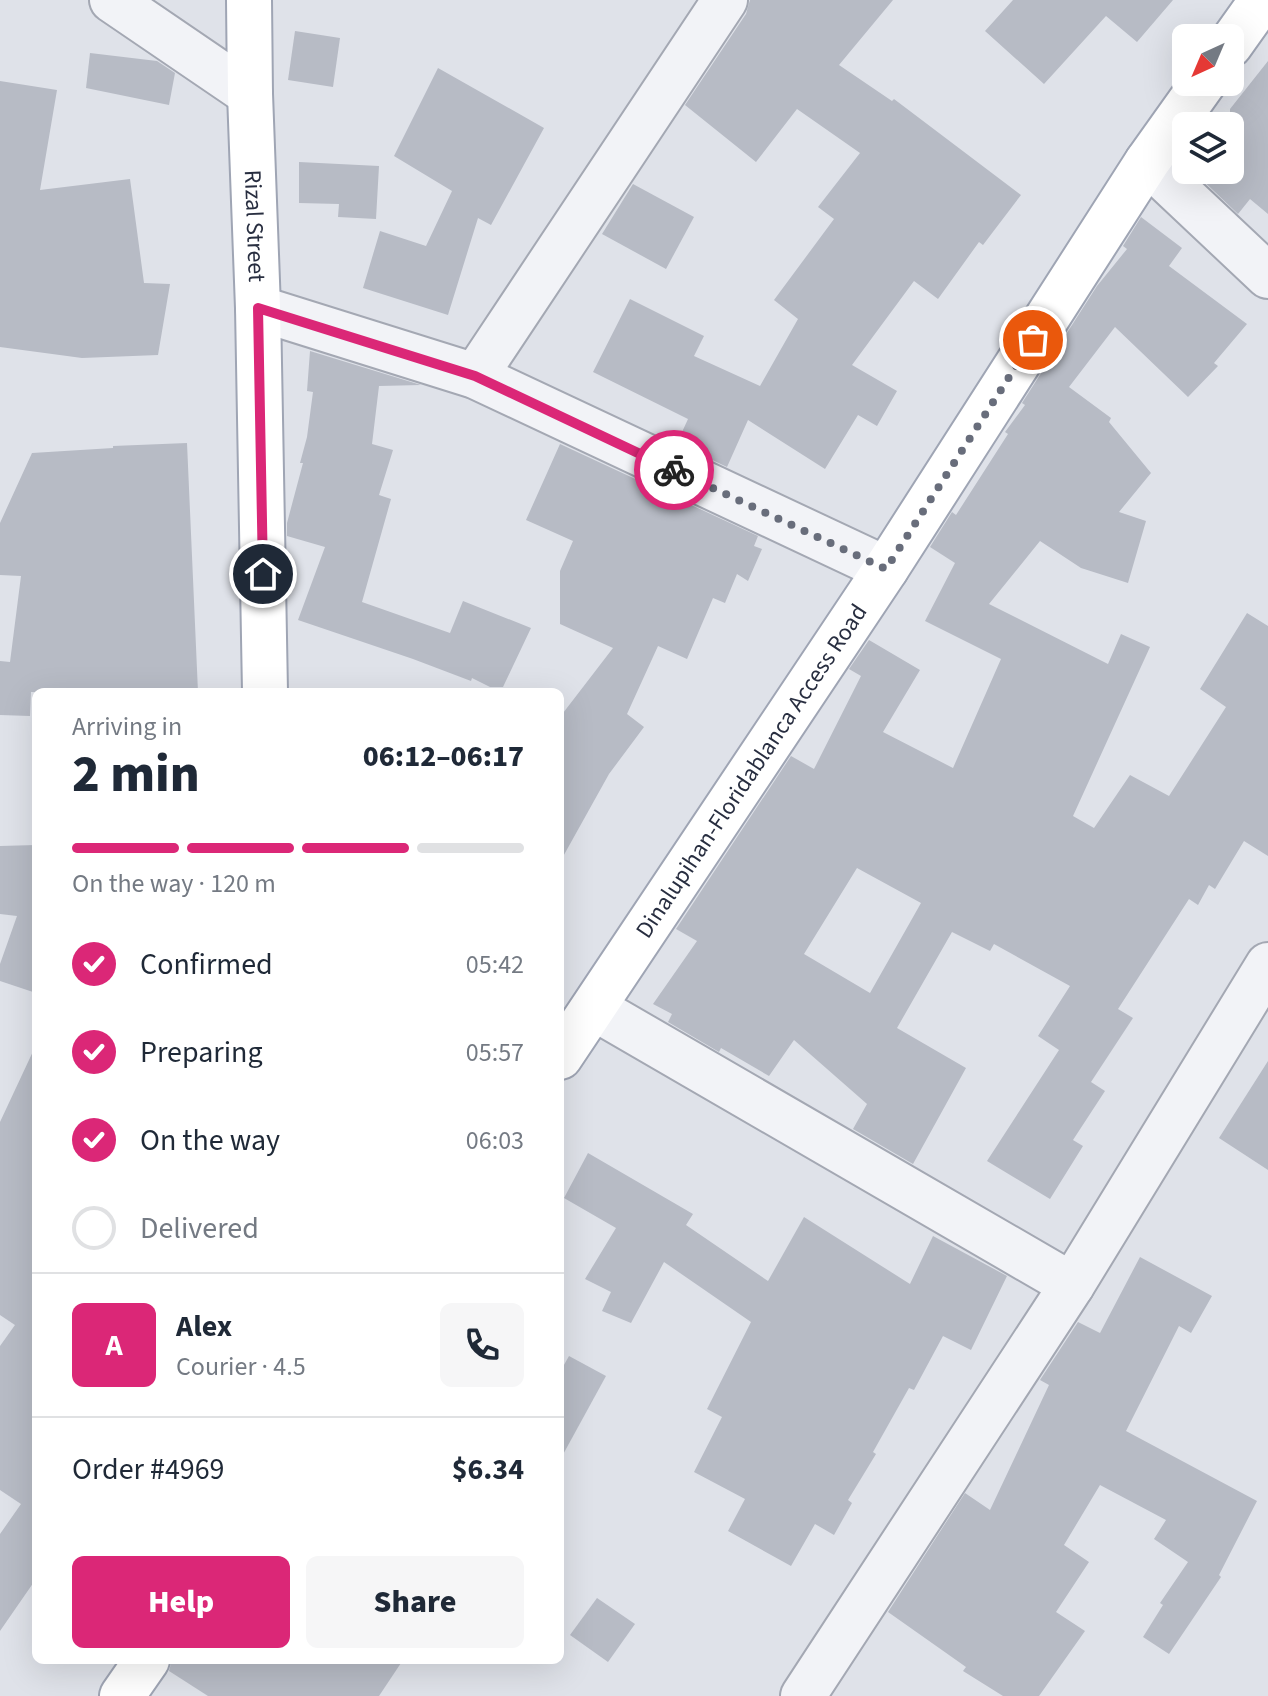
<!DOCTYPE html>
<html lang="en">
<head>
<meta charset="utf-8">
<style>
  body { margin:0; font-family:"Source Sans 3",sans-serif; background:#f6f6f7; color:#1f2937; height:100vh; display:flex; flex-direction:column; font-size:30px; white-space:nowrap }
  * { box-sizing:border-box; margin:0 }
  p { font-size:26px; color:#747a83 }
  .icon { flex:none; width:44px; height:44px; fill:none; stroke:currentColor; stroke-width:2; stroke-linecap:round; stroke-linejoin:round }
  .map { position:relative; flex:1; overflow:hidden }
  .drawer { position:absolute; left:32px; top:688px; width:532px; height:976px; display:flex; flex-direction:column; background:#fff; border-radius:12px; box-shadow:0 8px 32px #0002 }
  .drawer>* { flex:none }
  .needle { width:52px; rotate:224deg }
  .fabs { position:absolute; left:1172px; top:24px; display:grid; gap:16px }
  .fabs a { display:grid; place-items:center; width:72px; height:72px; border-radius:12px; background:#fff; box-shadow:0 8px 32px #0002; font-size:40px }
  .pin { position:absolute; display:grid; place-items:center; width:68px; height:68px; color:#fff; margin:-34px; border:4px solid #fff; border-radius:50%; box-shadow:0 2px 8px #0007 }
  .courier { position:absolute; display:grid; place-items:center; width:80px; height:80px; margin:-40px; border:6px solid #db2777; border-radius:50%; background:#fff; color:#222; box-shadow:0 2px 10px #0007 }
  .summary em { font-style:normal; font-weight:800 }
  .summary div { display:flex; flex-direction:column-reverse }
  .summary { display:flex; align-items:center; justify-content:space-between; height:136px; padding:0 40px }
  h1 { font-size:52px; font-weight:800; line-height:60px }
  .bar { display:grid; grid-template-columns:repeat(4,1fr); gap:12px 8px; align-content:center; height:96px; padding:0 40px }
  .bar i { height:10px; border-radius:6px; background:#e0e1e3 }
  .bar .on { background:#db2777 }
  .bar p { grid-column:span 4 }
  .line { display:flex; align-items:center; gap:20px; padding:0 40px; border-top:2px solid #e0e1e3 }
  .line div { flex:1 }
  .round { display:grid; place-items:center; flex:none; width:84px; height:84px; border-radius:12px; background:#f6f6f7 }
  ol { padding:0 40px; list-style:none }
  li { display:flex; align-items:center; gap:24px; height:88px }
  li p { margin-inline-start:auto }
  li .icon { padding:8px; border-radius:50%; background:#db2777; color:#fff; stroke-width:4 }
  li:last-child { color:#747a83 }
  li i { width:44px; height:44px; border:4px solid #e0e1e3; border-radius:50% }
  .cta { display:flex; gap:16px; margin-top:auto; padding:16px 40px }
  .cta a { flex:1; height:92px; border-radius:12px; background:#db2777; color:#fff; font-size:32px; font-weight:800; line-height:92px; text-align:center }
  .cta a+a { background:#f6f6f7; color:#1f2937 }
  .map>svg:first-child { display:block }
</style>
</head>
<body>
<div class="map">
<svg width="1268" height="1696" viewBox="0 0 1268 1696">
  <rect width="100%" height="100%" fill="#dfe2e9"/>
  <g fill="#b7bbc5" fill-rule="evenodd">
    <path d="M750,0H893L839,65L892,101L894,99L1021,195L983,245L979,242L938,299L914,281L852,365L897,391L877,426L858,415L825,469L748,420L727,467L677,443L688,419L593,372L630,299L704,336L694,356L760,386L798,319L774,300L834,219L818,207L860,153L797,109L756,162L685,105L746,14Z"/>
    <path d="M1013,0H1173L1137,42L1106,16L1044,84L985,31Z"/>
    <path d="M295,31L340,38L333,87L288,80Z"/>
    <path d="M90,53L157,61L175,73L169,105L86,88Z"/>
    <path d="M1268,61V214L1250,199L1238,214L1192,170H1230V109Z"/>
    <path d="M438,68L544,128L491,225L478,218L448,315L363,288L380,231L426,246L452,191L394,156Z"/>
    <path d="M0,81L57,90L40,190L130,179L144,283L170,284L158,355L82,358L0,347Z"/>
    <path d="M299,162L379,166L376,219L338,217L339,204L299,203Z"/>
    <path d="M633,184L694,217L666,269L602,234Z"/>
    <path d="M1141,217L1182,248L1169,266L1247,324L1214,363L1218,366L1188,397L1115,327L1069,387L1111,418L1109,422L1151,473L1119,512L1146,521L1128,583L1081,568L1040,541L989,604L1108,664L1121,634L1150,647L1073,816L1094,828L1130,775L1169,796L1226,707L1200,689L1247,613L1268,626V856L1244,841L1215,889L1209,885L1198,905L1189,899L1118,1009L1133,1018L1091,1082L1105,1091L1073,1140L1083,1146L1050,1199L987,1161L1059,1050L1038,1036L1070,986L994,944L990,951L952,932L897,1028L966,1068L913,1164L853,1129L867,1104L794,1040L769,1076L721,1048L719,1052L668,1022L672,1014L653,1004L697,941L676,929L791,756L814,769L861,676L849,669L869,640L920,670L883,732L953,768L1001,659L925,621L955,563L930,547L952,512L956,515L1008,434L1005,432L1025,405L1022,403L1097,286L1127,249L1123,246ZM857,868L921,903L870,993L804,954Z"/>
    <path d="M310,351L421,385L379,386L372,444L393,450L379,495L391,499L362,602L450,633L463,601L531,628L503,687H490L472,678L471,681L413,659L298,620L325,547L287,536V523L303,463H300L307,437L313,392L307,391Z"/>
    <path d="M187,443L198,692H31L30,716L0,715V661L10,662L21,576L0,575V523L32,453L113,448V446Z"/>
    <path d="M560,444L758,536L754,546L762,549L748,581L737,574L725,603L713,598L687,659L658,646L627,714L644,727L609,774L560,862V717L613,648L560,624V571L573,541L526,520Z"/>
    <path d="M36,845V993L0,981V964L17,916L0,914V846Z"/>
    <path d="M36,1045V1579L0,1631V1534L21,1504L0,1490V1346L15,1325L0,1315V1122Z"/>
    <path d="M1268,1061V1170L1219,1138Z"/>
    <path d="M588,1153L693,1214L686,1225L768,1281L804,1217L910,1284L933,1236L1007,1276L971,1350L943,1336L914,1390L909,1388L873,1452L876,1454L848,1500L852,1503L834,1535L815,1524L791,1566L728,1531L745,1499L694,1472L722,1417L707,1409L751,1322L664,1262L631,1323L602,1311L611,1292L585,1279L616,1228L564,1198Z"/>
    <path d="M1140,1257L1212,1296L1191,1333L1179,1326L1126,1431L1257,1501L1219,1575L1221,1577L1169,1654L1143,1637L1163,1605L1160,1603L1188,1562L1154,1539L1166,1520L1100,1485L1064,1545L1089,1562L1056,1612L1085,1631L1039,1696H1003L963,1671L966,1667L888,1612L965,1493L990,1510L1049,1385L1040,1380L1078,1322L1100,1333Z"/>
    <path d="M569,1356L606,1376L560,1460V1372Z"/>
    <path d="M597,1598L635,1624L608,1662L570,1635Z"/>
    <path d="M172,1660H403L379,1696H208L169,1671Z"/>
  </g>
  <g fill="none" stroke-linecap="round" stroke-linejoin="round">
    <g stroke="#a4a8b3" stroke-width="48">
      <g id="minor">
        <path d="M112,0L250,94"/>
        <path d="M1147,162L1268,276"/>
        <path d="M258,308L475,376L886,569"/>
        <path d="M475,376L725,0"/>
        <path d="M594,1008L1072,1285"/>
        <path d="M803,1696L1072,1285L1268,965"/>
      </g>
    </g>
    <g stroke="#9fa5b4" stroke-width="48">
      <g id="major">
        <path id="s1" d="M249,0L250,94L258,308L265,692"/>
        <path d="M1230,45L1262,0"/>
        <path id="s2" d="M560,1057L886,569L1147,162L1204,82"/>
        <path d="M122,1696L147,1660"/>
      </g>
    </g>
    <use href="#minor" stroke="#f2f3f7" stroke-width="44"/>
    <use href="#major" stroke="#fff" stroke-width="44"/>
  </g>
  <g fill="none" stroke-linecap="round" stroke-linejoin="round">
    <path stroke="#686d7b" stroke-width="8" stroke-dasharray="0 14.4" d="M674,470L886,569L1033,340"/>
    <path stroke="#db2777" stroke-width="10" d="M263,574L258,308L475,376L674,470"/>
  </g>
  <g text-anchor="middle" dominant-baseline="central" stroke-width="7" stroke-linejoin="round" paint-order="stroke">
    <g font-size="24" fill="#282e40" stroke="#eff1f6">
      <text stroke="none"><textPath href="#s1" startOffset="226">Rizal Street</textPath></text>
      <text stroke="none"><textPath href="#s2" startOffset="344">Dinalupihan-Floridablanca Access Road</textPath></text>
    </g>
  </g>
</svg>
<div class="fabs">
<a><svg class="needle" viewBox="-14 -14 28 28"><path d="M0-13l5 13h-10z" fill="#e53935"/><path d="M0 13l5-13h-10z" fill="#747a83"/></svg></a>
<a><svg class="icon" aria-label="layers" viewBox="0 0 24 24"><path d="M12 4l9 5-9 5-9-5zM3 14l9 5 9-5"/></svg></a>
</div>
<div class="pin" style="left:1033px;top:340px;background:#ea580c"><svg class="icon" aria-label="bag" viewBox="0 0 24 24"><path d="M5 8h14l-1 12H6zM9 8a3 3 0 0 1 6 0"/></svg></div>
<div class="pin" style="left:263px;top:574px;background:#1f2937"><svg class="icon" aria-label="home" viewBox="0 0 24 24"><path d="M3 11l9-7 9 7M6 9v11h12V9"/></svg></div>
<div class="courier" style="left:674px;top:470px"><svg class="icon" aria-label="bike" viewBox="0 0 24 24"><circle cx="6" cy="16" r="4"/><circle cx="18" cy="16" r="4"/><path d="M6 16l4-8h5l3 8M10 8l3 8H6M13 5h3"/></svg></div>
<section class="drawer">
<div class="summary"><div><h1>2 min</h1><p>Arriving in</p></div><em>06:12–06:17</em></div>
<div class="bar"><i class="on"></i><i class="on"></i><i class="on"></i><i></i><p>On the way · 120 m</p></div>
<ol>
<li><svg class="icon" aria-label="check" viewBox="0 0 24 24"><path d="M5 12l5 5 9-10"/></svg>Confirmed<p>05:42</p></li>
<li><svg class="icon" aria-label="check" viewBox="0 0 24 24"><path d="M5 12l5 5 9-10"/></svg>Preparing<p>05:57</p></li>
<li><svg class="icon" aria-label="check" viewBox="0 0 24 24"><path d="M5 12l5 5 9-10"/></svg>On the way<p>06:03</p></li>
<li><i></i>Delivered</li>
</ol>
<div class="line" style="height:144px"><b class="round" style="background:#db2777;color:#fff">A</b><div><b>Alex</b><p>Courier · 4.5</p></div><a class="round"><svg class="icon" aria-label="phone" viewBox="0 0 24 24"><path d="M5 4h4l2 5-3 2q2 4 5 5l2-3 5 2v4C11 20 4 13 5 4z"/></svg></a></div>
<div class="line" style="height:104px"><div>Order #4969</div><b>$6.34</b></div>
<div class="cta"><a>Help</a><a>Share</a></div>
</section>
</div>
</body>
</html>
